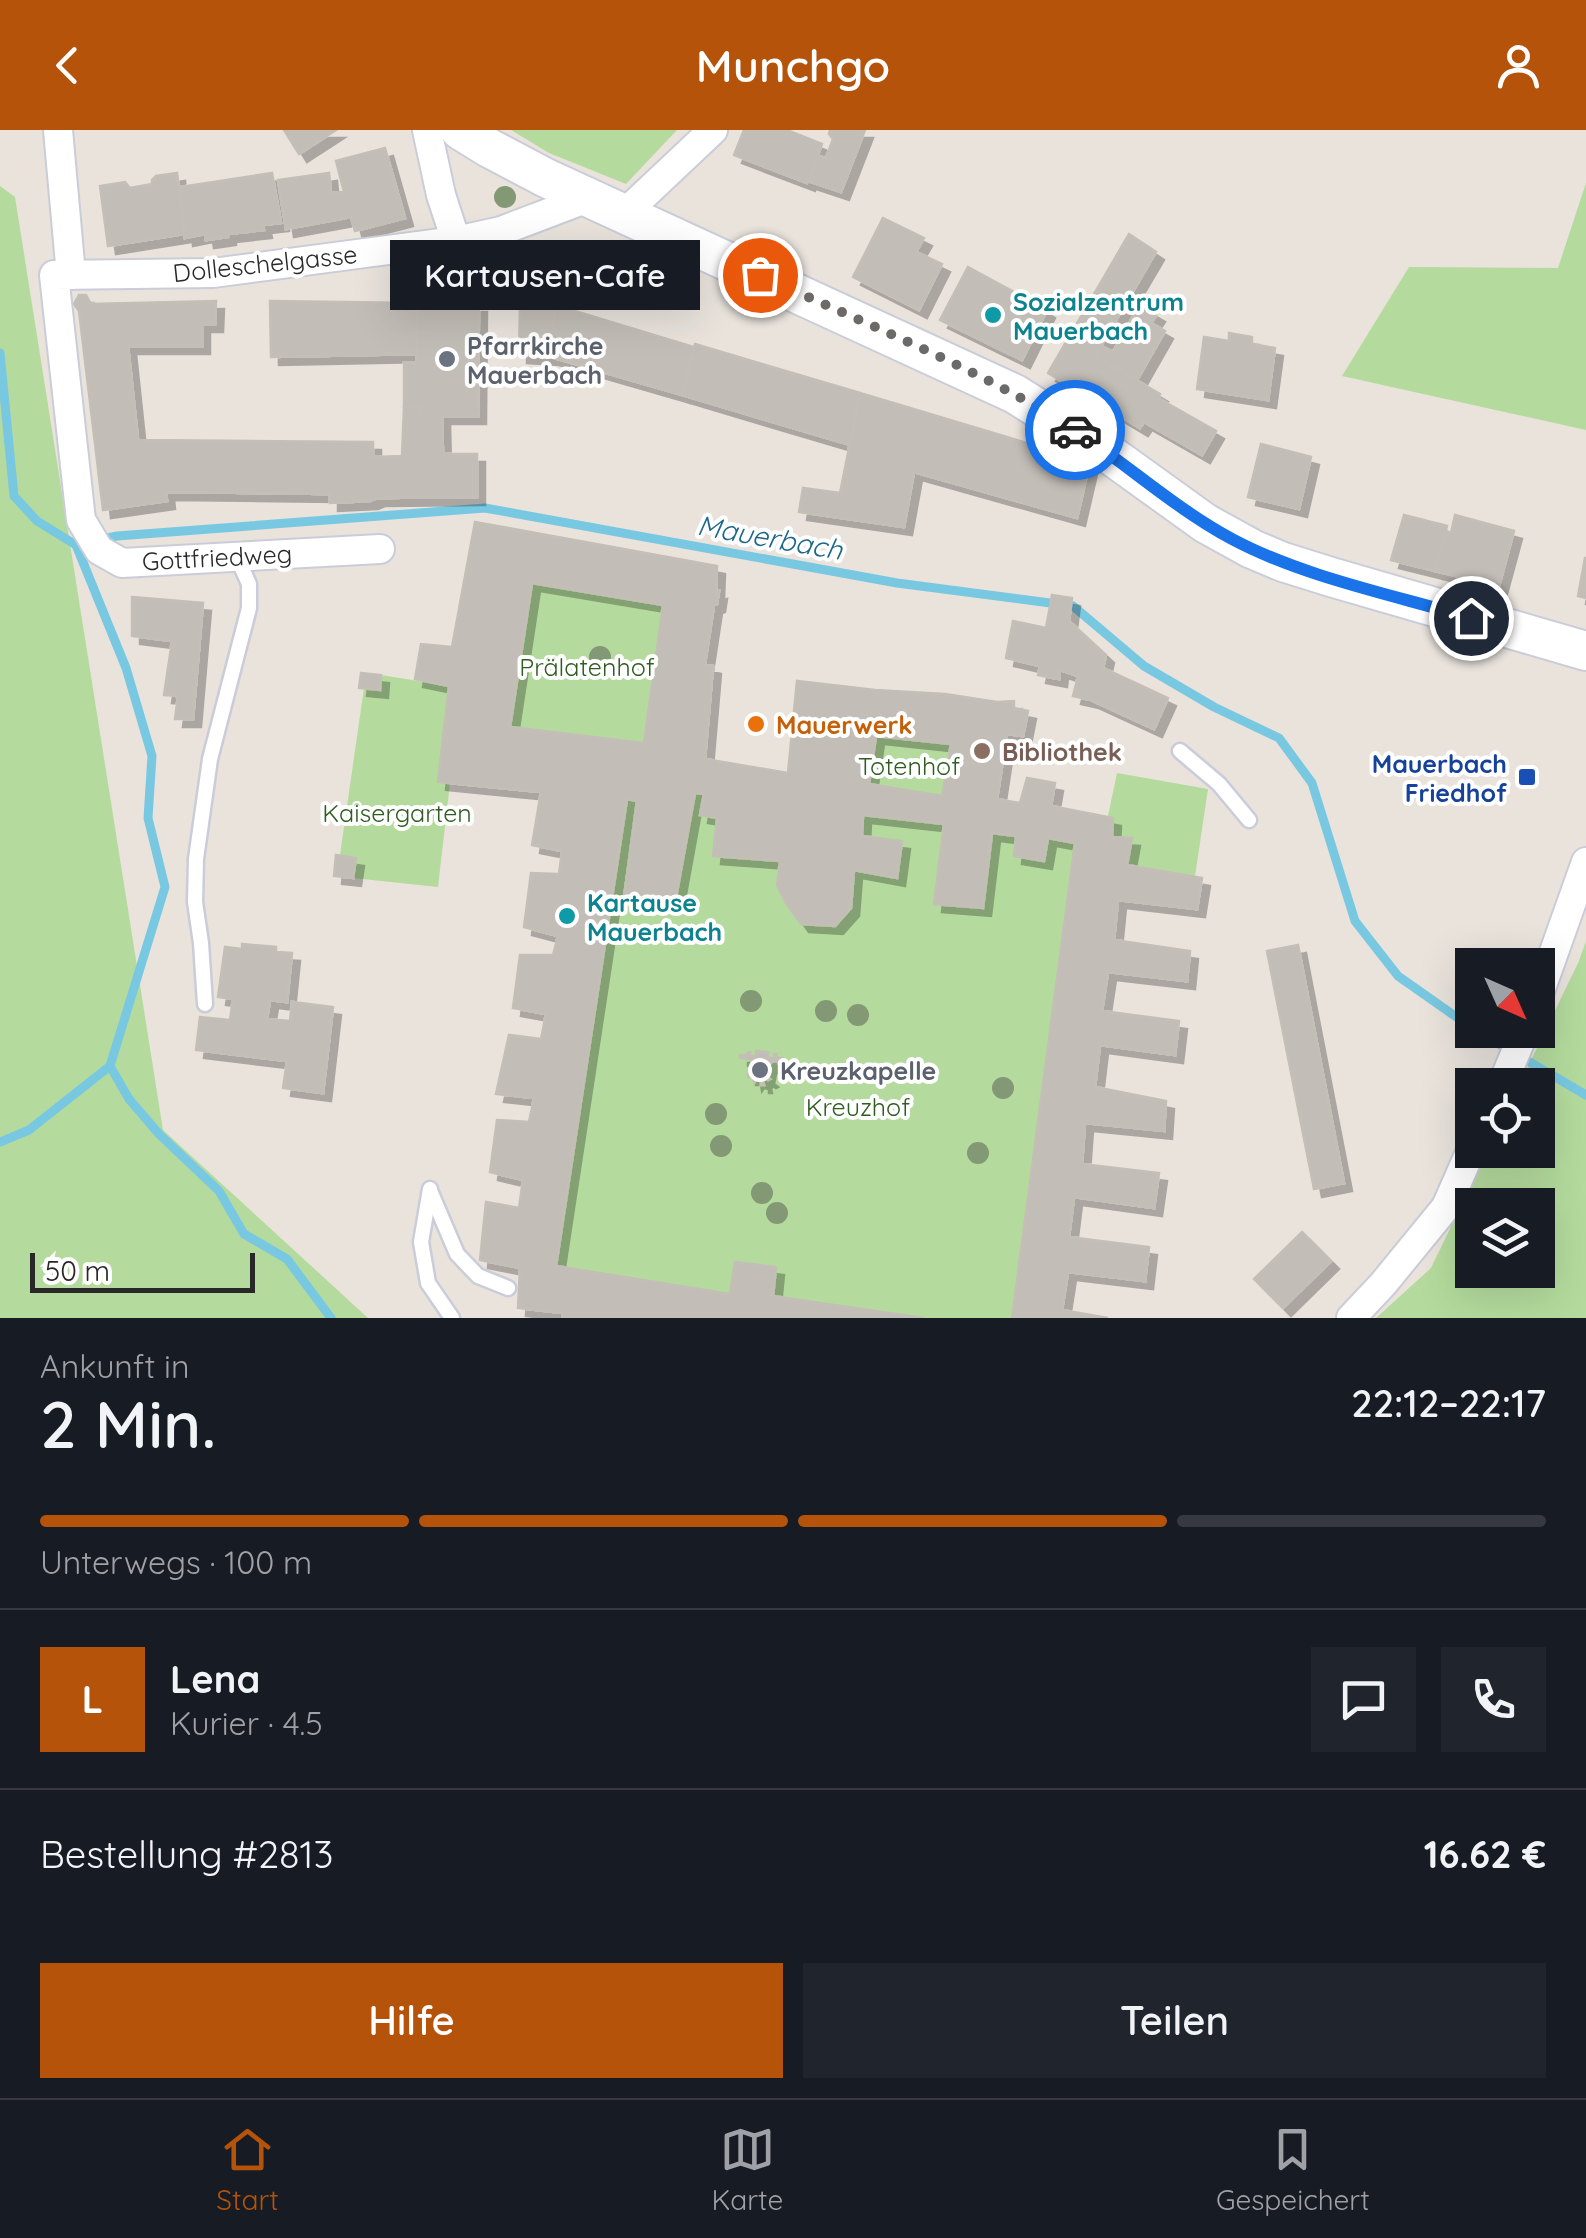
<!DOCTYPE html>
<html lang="de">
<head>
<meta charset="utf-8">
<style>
  body { margin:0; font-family:Quicksand,sans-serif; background:#20242c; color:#f1f3f6; height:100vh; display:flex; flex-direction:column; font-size:38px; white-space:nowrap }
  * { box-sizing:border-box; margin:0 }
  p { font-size:32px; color:#9ea1a6 }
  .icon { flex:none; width:55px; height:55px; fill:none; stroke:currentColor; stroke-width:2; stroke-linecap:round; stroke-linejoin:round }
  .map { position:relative; height:1188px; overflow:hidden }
  .side { display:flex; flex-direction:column; background:#171b24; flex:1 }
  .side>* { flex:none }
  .needle { width:65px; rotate:135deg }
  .buttons { position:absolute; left:1455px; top:818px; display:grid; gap:20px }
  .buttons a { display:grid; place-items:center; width:100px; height:100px; border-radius:0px; background:#171b24; box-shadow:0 10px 40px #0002; font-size:50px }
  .scale { position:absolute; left:30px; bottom:25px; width:225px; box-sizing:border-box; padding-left:10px; border:5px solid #282828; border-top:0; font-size:28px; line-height:35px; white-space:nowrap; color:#282828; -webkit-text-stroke:8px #fff; paint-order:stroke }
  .pin { position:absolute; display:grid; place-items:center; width:85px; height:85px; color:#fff; margin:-42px; border:5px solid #fff; border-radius:50%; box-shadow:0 2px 10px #0007 }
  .courier { position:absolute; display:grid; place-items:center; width:100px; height:100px; margin:-50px; border:8px solid #1a73e8; border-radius:50%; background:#fff; color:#222; box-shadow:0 2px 12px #0007 }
  .bubble { position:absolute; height:70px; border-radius:0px; background:#171b24; box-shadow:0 10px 40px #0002; font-size:32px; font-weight:600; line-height:70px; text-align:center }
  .head em { font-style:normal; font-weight:600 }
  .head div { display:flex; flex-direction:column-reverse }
  .head { display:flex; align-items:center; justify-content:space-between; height:170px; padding:0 40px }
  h1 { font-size:65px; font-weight:600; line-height:75px }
  .bar { display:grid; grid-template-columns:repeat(4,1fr); gap:15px 10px; align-content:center; height:120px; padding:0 40px }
  .bar i { height:12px; border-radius:8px; background:#363941 }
  .bar .selected { background:#b45309 }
  .bar p { grid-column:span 4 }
  .line { display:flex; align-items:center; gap:25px; padding:0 40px; border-top:2px solid #363941 }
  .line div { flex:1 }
  .round { display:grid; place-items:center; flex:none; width:105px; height:105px; border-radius:0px; background:#20242c }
  .cta { display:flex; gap:20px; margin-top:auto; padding:20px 40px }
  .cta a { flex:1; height:115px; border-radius:0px; background:#b45309; color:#fff; font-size:40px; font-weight:600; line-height:115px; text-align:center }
  .cta a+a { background:#20242c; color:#f1f3f6 }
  header { display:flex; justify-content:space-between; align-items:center; height:130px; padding:0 40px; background:#b45309; color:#fff; font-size:45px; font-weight:600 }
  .tab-bar { display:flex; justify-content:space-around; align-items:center; height:140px; border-top:2px solid #363941; background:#171b24; font-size:28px; color:#9ea1a6 }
  .tab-bar a { display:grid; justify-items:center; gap:5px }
  .tab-bar .selected { color:#b45309 }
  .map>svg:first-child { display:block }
</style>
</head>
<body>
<header><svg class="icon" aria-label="back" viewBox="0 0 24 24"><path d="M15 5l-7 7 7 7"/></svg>Munchgo<svg class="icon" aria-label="person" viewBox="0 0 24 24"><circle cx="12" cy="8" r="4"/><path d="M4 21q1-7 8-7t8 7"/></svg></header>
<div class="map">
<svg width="1586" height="1188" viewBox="0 0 1586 1188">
  <defs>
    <filter id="shadow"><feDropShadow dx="8" dy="8" stdDeviation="0" flood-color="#0004"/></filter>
  </defs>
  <rect width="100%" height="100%" fill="#e9e3dc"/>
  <g fill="#b4db9d" fill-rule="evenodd">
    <path d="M511,0H677L626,54L549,23Z"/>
    <path d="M1586,53V300L1342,246L1409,137L1558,138Z"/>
    <path d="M0,56L15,67L163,1000L368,1188H0Z"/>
    <path d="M532,453L663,475L644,613L510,597Z"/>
    <path d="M381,545L449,556L450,653L438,757L353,748L356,728L340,725L364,558L379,560Z"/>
    <path d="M876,606L951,614L942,666L869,654Z"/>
    <path d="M1117,643L1208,659L1195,746L1127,735L1131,709L1112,707L1113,688L1108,686Z"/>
    <path d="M695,663L704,664L700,685L717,688L714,726L780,731C775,764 782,767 802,794L835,796L851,778L854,740L897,747L902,711L862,706L863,685L944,694L935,774L983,778L992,703L1016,706L1014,726L1043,731L1048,708L1075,713L1012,1188H924L773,1166L776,1137L735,1132L730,1164L556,1136L627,669L637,671L624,768L675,772Z"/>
    <path d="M1586,811V1188H1376L1431,1138L1488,1020H1538V955H1519L1578,833ZM1472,1075H1538V1140H1472Z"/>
  </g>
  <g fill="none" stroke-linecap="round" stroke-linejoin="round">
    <g stroke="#79c8e1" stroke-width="9">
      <path d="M0,223L14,366L37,391L76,415L117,406L485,378L897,453L1073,476L1144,536L1214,577L1279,608L1312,653L1355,791L1398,846L1472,898"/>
      <path d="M1475,900L1586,965"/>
      <path d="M110,936L129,969L159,1004L219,1061L244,1104L287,1129L331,1188"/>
      <path d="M0,1012L29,1000L110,936L165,757L148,688L152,626L126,538L76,415"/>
    </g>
  </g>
  <g fill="#c2bdb7" stroke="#c4bfb6" stroke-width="2.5" fill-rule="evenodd" filter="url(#shadow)">
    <path d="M284,0H336L299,24Z"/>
    <path d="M744,0H787L822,14L807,53L734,25Z"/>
    <path d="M830,0H865L841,62L808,51L818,26L826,28L833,9L829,4Z"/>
    <path d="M385,18L405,88L355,101L351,87L286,99L278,50L329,43L331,63L344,62L336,31Z"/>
    <path d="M177,43L184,104L108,116L100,56L125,52L130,58L152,54V50L156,46Z"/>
    <path d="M272,43L281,93L263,95L264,100L228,104V107L206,110L205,104L185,108L180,57Z"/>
    <path d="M883,88L924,108L916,122L942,134L919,180L853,147Z"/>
    <path d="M1129,104L1156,122L1095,226L1160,264L1158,268L1216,301L1202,325L1144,292L1140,298L1048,243Z"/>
    <path d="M968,137L1047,180L1022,230L940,190Z"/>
    <path d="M441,164H455V174H479L478,286H420V277H404V233H417V173H440Z"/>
    <path d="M79,165H86L91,174L216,171L215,194H202V216H128L138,310L373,312V327L402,326L404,277H420V286H442L443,324H477V367L377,368L370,371L330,373V364L166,362L167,371L103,380L79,181L74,174Z"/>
    <path d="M270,171L417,173V224L271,227Z"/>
    <path d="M547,171H556L551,227L519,225L520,174H544Z"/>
    <path d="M1140,174L1157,184L1151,193L1165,201L1137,250L1095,226L1101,216L1113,222Z"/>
    <path d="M555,175L694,217L682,265L551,227Z"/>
    <path d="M1229,203L1252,207V214L1275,218L1268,270L1197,259L1204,207L1229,211Z"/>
    <path d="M695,214L860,263L850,315L682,265Z"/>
    <path d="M860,263L1090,332L1077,388L914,342L904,397L799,382L803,358L840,363Z"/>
    <path d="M1261,314L1311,327L1299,379L1248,367Z"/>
    <path d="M1404,385L1447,396L1435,441L1391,430Z"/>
    <path d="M1455,385L1514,401L1499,456L1435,441L1446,401L1451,403Z"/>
    <path d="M475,392L717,436L716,462L719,461L717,474L714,475L705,534L713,536L705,629L788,643L797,551L875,560L945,564L997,572L1014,571V578L1028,581L1023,606L1007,604L997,669L1020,673L1027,648L1055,653L1051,676L1113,688L1112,707L1132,708L1127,735L1202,748L1197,779L1118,770L1114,810L1190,821L1187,851L1108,842L1102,881L1179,891L1175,925L1100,915L1095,957L1166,971L1164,1001L1085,993L1082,1034L1159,1043L1154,1078L1074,1067L1069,1107L1149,1117L1145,1151L1068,1142L1062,1180L1108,1188H1012L1075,713L1048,708L1044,731L1014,726L1016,706L992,703L983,778L934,774L944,694L863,685L862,706L902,711L897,748L854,740L851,778L835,796L801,794L786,773L777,755L780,731L713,726L717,688L700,685L704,664L695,663L675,773L624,768L637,671L627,669L556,1136L730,1164L735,1132L776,1137L773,1166L924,1188H563V1183L518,1178L520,1138L480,1130L486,1072L519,1078L523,1050L490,1042L497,990L529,992L534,968L496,964L509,905L541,909L546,884L513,878L520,825H553L558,806L524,797L531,743L559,744L562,721L532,715L541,662L438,652L449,556L415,549L421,514L452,517ZM532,453L663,475L644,613L510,597ZM876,606L951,614L942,666L869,654Z"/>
    <path d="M1585,428H1586V468L1578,466Z"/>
    <path d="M1052,465L1072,468L1069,491L1106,525L1103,538L1168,568L1154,599L1091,570L1073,566L1078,546L1060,540L1059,549L1038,545L1040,536L1006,528L1013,491L1046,498Z"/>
    <path d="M132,467L203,473L193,589H175L178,566L164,565L172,511L132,506Z"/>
    <path d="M361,543L381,545L380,560L359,558Z"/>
    <path d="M336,725L356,728L353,748L334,746Z"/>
    <path d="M242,814L276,817V822L292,823L287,872L270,870L267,889L290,891L292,872L333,877L323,963L283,958L287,931L196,920L200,887L230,890L233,869L218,867L225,817L242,819Z"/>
    <path d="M1298,815L1344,1053L1314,1059L1267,821Z"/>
    <path d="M756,921L768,922V928H774V924H777L776,928H783V932L773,931L768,936L766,946L770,949L768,950L765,948L763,951L764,955H761V951L756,950L754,953L753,947H748V944H753L754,934L749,929L740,928V925H747L748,922H750V926H756Z"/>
    <path d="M1302,1102L1331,1131L1283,1178L1254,1149Z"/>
  </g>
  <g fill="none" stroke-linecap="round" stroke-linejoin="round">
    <g stroke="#cacdd9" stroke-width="19">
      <g id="service">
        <path d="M1180,621L1219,654L1249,690"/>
        <path d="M205,874L201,813L195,772L196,729L210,629L249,478V454L237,427"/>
        <path d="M430,1059L421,1112L428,1153L452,1188"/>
        <path d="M431,1063L457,1124L478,1146L508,1158"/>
      </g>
    </g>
    <g stroke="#cacdd9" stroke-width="32">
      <g id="minor">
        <path d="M58,0L71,145"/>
        <path d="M427,0L441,65L456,111"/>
        <path d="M625,83L713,0"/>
        <path d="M380,419L122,433L99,420L81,390L54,145L213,143L456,111L501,101L588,68"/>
        <path d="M1538,867L1586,732"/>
        <path d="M1502,955L1525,900"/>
        <path d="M1351,1188L1383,1154L1446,1077L1472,1018"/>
      </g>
    </g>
    <g stroke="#cacdd9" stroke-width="42">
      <path id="secondary" d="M460,0L489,18L546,48L1015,264L1098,316L1205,393L1252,419L1283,432L1331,447L1586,521"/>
    </g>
    <use href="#service" stroke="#fff" stroke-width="14"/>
    <use href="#minor" stroke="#fff" stroke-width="28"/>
    <use href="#secondary" stroke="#fff" stroke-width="38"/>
  </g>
  <g fill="#839975">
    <circle cx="505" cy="67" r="11"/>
    <circle cx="600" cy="527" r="11"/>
    <circle cx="751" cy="871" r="11"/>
    <circle cx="826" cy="881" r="11"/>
    <circle cx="858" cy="885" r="11"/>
    <circle cx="1003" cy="958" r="11"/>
    <circle cx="716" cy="984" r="11"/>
    <circle cx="721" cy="1016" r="11"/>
    <circle cx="978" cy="1023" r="11"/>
    <circle cx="762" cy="1063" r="11"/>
    <circle cx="777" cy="1083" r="11"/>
  </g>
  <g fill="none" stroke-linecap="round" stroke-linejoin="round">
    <path stroke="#6c6967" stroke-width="10" stroke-dasharray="0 18" d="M760,145C865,194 976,237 1075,300"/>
    <path stroke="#1a73e8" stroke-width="12" d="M1075,300C1128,335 1176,379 1232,409C1303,447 1394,465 1471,488"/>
  </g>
  <g fill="#0f9aa8" stroke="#fff" stroke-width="4">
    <circle cx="993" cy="185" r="10"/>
    <circle cx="567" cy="786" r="10"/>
  </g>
  <g fill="#6b7280" stroke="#fff" stroke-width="4">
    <circle cx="447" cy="229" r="10"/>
    <circle cx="760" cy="940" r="10"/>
  </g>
  <circle fill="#e8710a" stroke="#fff" stroke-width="4" cx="756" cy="594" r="10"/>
  <circle fill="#8d6e63" stroke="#fff" stroke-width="4" cx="982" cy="621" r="10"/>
  <rect fill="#1a4fb4" stroke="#fff" stroke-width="4" x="1517" y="637" width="20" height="20" rx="5"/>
  <g text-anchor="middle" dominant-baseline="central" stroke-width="8" stroke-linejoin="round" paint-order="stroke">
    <g font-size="25" fill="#282828" stroke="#fff">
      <text transform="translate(265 133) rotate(-6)">Dolleschelgasse</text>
      <text transform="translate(217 427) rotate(-3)">Gottfriedweg</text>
    </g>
    <g font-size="25" font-weight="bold" fill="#0d838f" stroke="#fff" text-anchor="start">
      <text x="1013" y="171">Sozialzentrum<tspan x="1013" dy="29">Mauerbach</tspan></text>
      <text x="587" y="772">Kartause<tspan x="587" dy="29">Mauerbach</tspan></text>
    </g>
    <g font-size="25" font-weight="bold" fill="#5b616d" stroke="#fff" text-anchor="start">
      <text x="467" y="215">Pfarrkirche<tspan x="467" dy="29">Mauerbach</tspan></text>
      <text x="780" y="940">Kreuzkapelle</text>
    </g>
    <g font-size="25" fill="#2f5d21" stroke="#fff">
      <text x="587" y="536">Prälatenhof</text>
      <text x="909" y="635">Totenhof</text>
      <text x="397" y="682">Kaisergarten</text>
      <text x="858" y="976">Kreuzhof</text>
    </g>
    <g font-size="25" font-weight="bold" fill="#c56008" stroke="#fff" text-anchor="start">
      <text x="776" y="594">Mauerwerk</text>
    </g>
    <g font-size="25" font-weight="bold" fill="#785e54" stroke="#fff" text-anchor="start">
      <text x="1002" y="621">Bibliothek</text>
    </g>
    <g font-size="25" font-weight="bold" fill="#164399" stroke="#fff" text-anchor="end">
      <text x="1507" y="633">Mauerbach<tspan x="1507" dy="29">Friedhof</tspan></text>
    </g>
    <g font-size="28" font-style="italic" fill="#1b678a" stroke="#fff">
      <text transform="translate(770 407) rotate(10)">Mauerbach</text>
    </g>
  </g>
</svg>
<div class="buttons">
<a><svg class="needle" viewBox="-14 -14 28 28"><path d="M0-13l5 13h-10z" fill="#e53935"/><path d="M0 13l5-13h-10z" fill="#9ea1a6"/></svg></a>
<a><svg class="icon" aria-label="locate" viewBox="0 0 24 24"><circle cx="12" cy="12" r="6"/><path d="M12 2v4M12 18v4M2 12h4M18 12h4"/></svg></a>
<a><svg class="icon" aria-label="layers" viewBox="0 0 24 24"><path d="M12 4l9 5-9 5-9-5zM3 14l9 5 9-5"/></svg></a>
</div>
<div class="scale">50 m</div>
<div class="pin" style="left:760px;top:145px;background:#ea580c"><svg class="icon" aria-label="bag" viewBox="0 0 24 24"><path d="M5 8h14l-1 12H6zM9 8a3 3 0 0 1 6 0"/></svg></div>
<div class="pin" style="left:1471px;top:488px;background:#1f2937"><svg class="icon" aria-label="home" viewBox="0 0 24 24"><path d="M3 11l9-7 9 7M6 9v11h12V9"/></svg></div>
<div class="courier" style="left:1075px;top:300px"><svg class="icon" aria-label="car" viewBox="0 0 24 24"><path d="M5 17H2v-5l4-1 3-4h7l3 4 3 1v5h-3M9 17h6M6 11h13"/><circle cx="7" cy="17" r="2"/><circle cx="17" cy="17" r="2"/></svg></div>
<div class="bubble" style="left:390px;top:110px;width:310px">Kartausen-Cafe</div>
</div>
<section class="side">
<div class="head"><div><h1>2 Min.</h1><p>Ankunft in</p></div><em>22:12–22:17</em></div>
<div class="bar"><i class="selected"></i><i class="selected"></i><i class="selected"></i><i></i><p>Unterwegs · 100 m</p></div>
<div class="line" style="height:180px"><b class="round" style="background:#b45309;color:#fff">L</b><div><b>Lena</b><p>Kurier · 4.5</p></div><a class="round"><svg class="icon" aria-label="chat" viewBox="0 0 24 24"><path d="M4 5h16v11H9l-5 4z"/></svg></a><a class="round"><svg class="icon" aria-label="phone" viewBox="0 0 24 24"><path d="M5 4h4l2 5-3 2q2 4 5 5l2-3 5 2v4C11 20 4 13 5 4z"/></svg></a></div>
<div class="line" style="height:130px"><div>Bestellung #2813</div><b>16.62 €</b></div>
<div class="cta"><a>Hilfe</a><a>Teilen</a></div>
</section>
<nav class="tab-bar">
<a class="selected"><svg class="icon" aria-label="home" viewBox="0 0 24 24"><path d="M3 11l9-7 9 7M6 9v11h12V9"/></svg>Start</a>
<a><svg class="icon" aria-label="map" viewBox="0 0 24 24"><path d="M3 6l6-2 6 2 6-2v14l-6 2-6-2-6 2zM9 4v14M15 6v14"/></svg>Karte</a>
<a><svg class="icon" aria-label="saved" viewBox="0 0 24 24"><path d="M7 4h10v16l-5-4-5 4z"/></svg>Gespeichert</a>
</nav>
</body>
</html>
